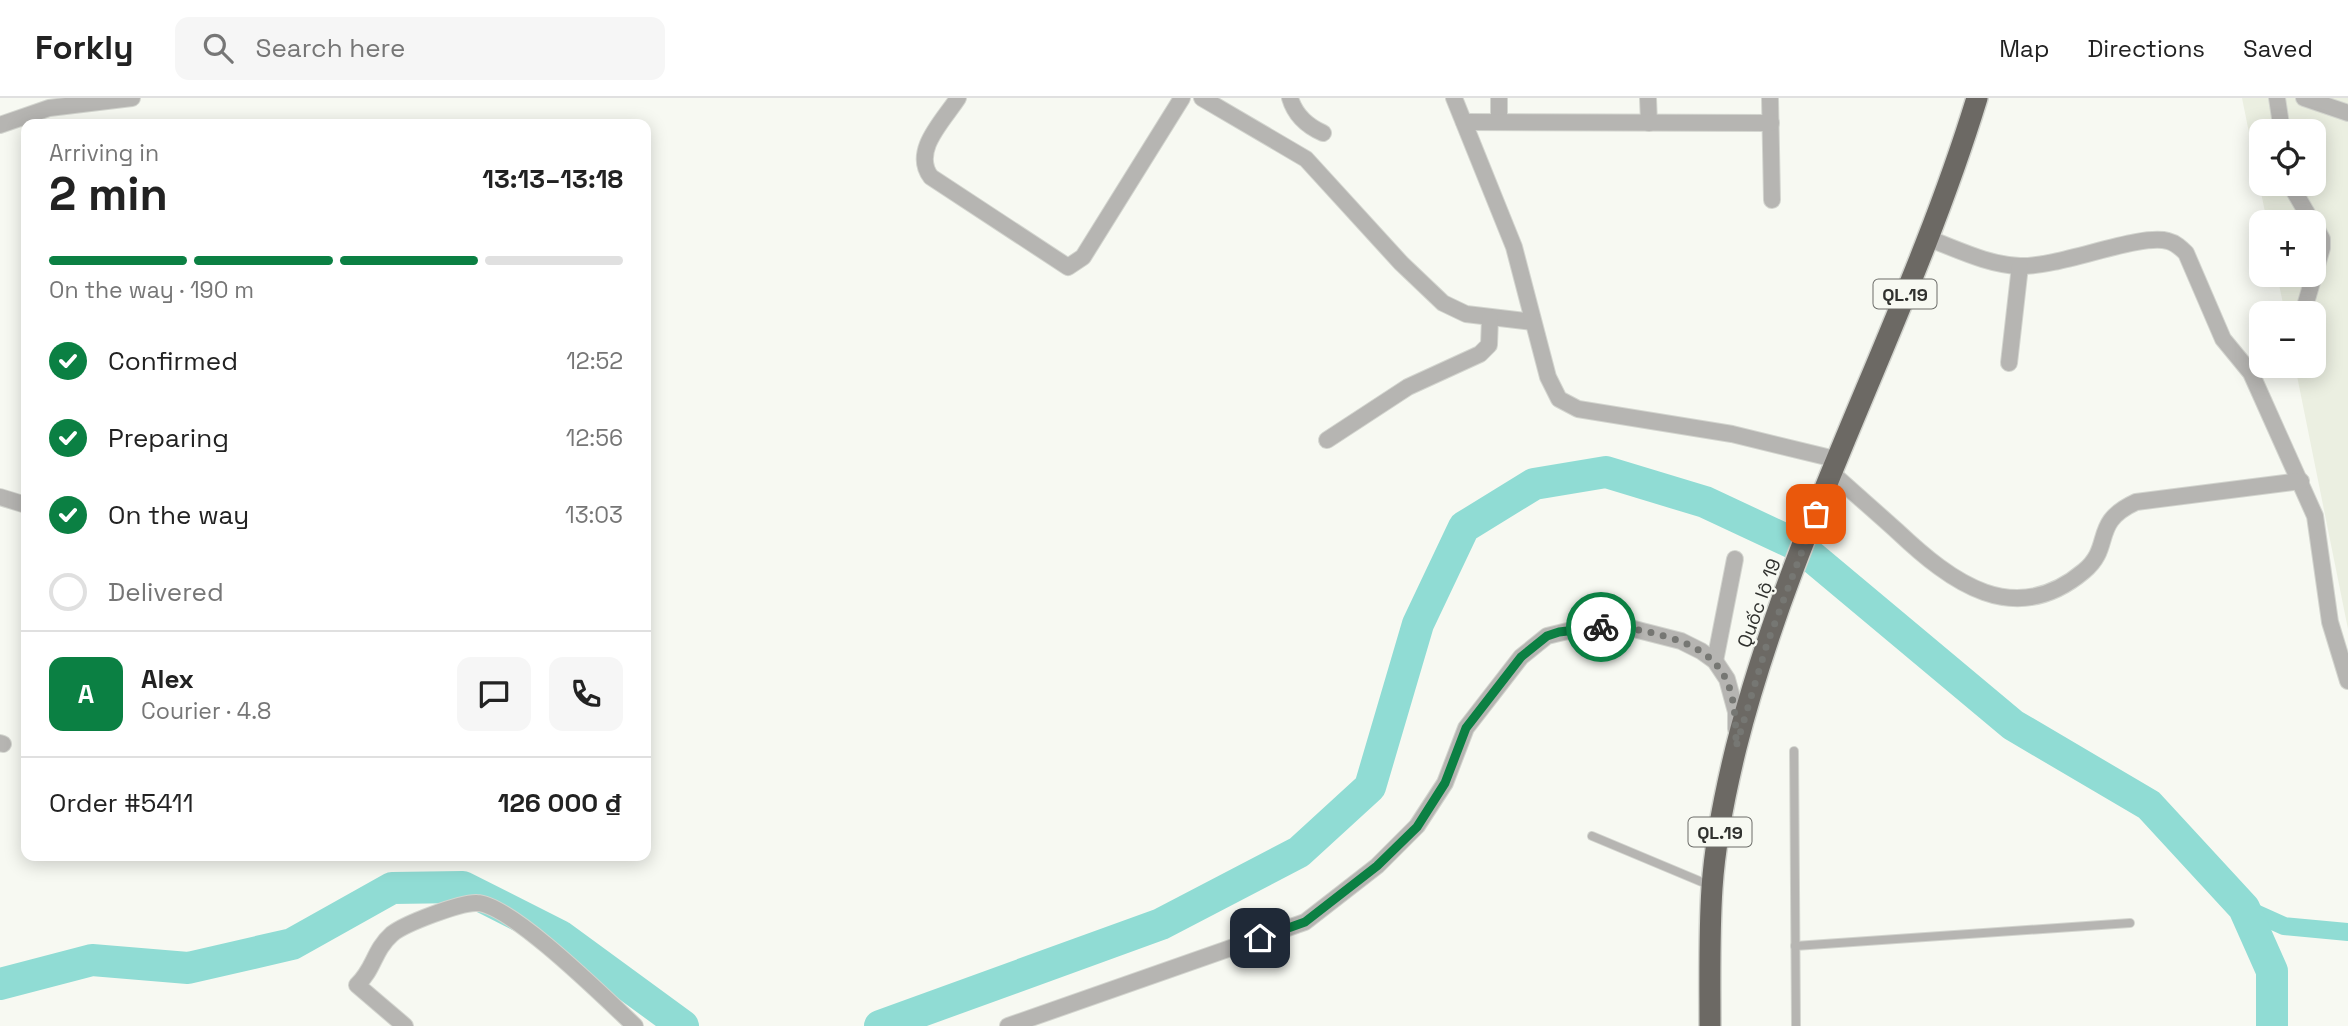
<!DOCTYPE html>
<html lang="en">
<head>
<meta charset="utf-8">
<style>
  body { margin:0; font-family:"Space Grotesk",sans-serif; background:#f6f6f6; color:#222; height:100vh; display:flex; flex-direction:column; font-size:26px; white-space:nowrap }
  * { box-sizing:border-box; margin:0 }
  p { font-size:23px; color:#767676 }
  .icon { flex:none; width:38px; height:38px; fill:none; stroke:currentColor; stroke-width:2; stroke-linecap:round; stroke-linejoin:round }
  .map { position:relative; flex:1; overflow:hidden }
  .sheet { position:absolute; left:21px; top:21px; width:630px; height:742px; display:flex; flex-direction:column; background:#fff; border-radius:14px; box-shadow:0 4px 18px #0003 }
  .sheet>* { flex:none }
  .controls { position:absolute; left:2249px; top:21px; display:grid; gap:14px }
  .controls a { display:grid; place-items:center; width:77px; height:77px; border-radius:14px; background:#fff; box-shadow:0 4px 18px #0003; font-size:35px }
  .pin { position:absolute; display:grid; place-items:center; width:60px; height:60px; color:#fff; margin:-30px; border-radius:14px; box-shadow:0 4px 10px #0006 }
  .courier { position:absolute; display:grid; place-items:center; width:70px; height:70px; margin:-35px; border:5px solid #0b8043; border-radius:50%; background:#fff; color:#222; box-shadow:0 2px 9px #0007 }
  .overview em { font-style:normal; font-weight:700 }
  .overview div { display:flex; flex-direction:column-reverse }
  .overview { display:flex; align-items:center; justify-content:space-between; height:119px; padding:0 28px }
  h1 { font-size:46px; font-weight:700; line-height:52px }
  .bar { display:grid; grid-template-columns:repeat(4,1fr); gap:10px 7px; align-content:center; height:84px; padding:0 28px }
  .bar i { height:9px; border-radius:5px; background:#e0e0e0 }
  .bar .selected { background:#0b8043 }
  .bar p { grid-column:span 4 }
  .line { display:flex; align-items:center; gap:18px; padding:0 28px; border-top:2px solid #e0e0e0 }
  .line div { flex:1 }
  .round { display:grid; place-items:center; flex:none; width:74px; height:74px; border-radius:14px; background:#f6f6f6 }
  ol { padding:0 28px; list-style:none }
  li { display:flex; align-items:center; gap:21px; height:77px }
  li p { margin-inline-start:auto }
  li .icon { padding:7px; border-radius:50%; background:#0b8043; color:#fff; stroke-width:4 }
  li:last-child { color:#767676 }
  li i { width:38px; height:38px; border:4px solid #e0e0e0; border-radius:50% }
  header { display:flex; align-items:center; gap:42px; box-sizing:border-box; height:98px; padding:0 35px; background:#fff; border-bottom:2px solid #e0e0e0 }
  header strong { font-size:33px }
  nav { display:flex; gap:38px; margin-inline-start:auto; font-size:24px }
  .search { width:490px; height:63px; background:#f6f6f6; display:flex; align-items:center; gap:18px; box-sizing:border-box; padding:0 24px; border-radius:14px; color:#767676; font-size:26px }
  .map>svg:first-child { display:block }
</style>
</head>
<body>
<header>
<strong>Forkly</strong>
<div class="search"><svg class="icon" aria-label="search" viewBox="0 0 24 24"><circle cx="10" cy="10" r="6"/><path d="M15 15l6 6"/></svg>Search here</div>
<nav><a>Map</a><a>Directions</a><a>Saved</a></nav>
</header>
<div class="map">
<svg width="2348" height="928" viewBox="0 0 2348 928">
  <rect width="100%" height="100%" fill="#f7f9f2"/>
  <path fill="#ebefe1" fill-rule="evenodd" d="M2242,0H2348V531L2295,268H2314V215H2285L2277,177H2314V124H2267ZM2261,33H2314V86H2261Z"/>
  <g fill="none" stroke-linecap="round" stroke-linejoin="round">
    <path stroke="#90dcd4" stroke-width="18" d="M2244,810L2284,828L2348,834"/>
    <g stroke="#90dcd4" stroke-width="32">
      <path d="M0,886L92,862L188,870L292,846L392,790L463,789L560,838L683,928"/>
      <path d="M880,928L1161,826L1299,754L1370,689L1418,526L1464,429L1534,386L1606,374L1705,404L1799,448L2013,627L2149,707L2244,810L2272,873V928"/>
    </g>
    <g stroke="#d3d5cf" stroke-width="10">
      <g id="lane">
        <path d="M1794,653L1796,928"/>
        <path d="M1592,738L1709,787"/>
        <path d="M1795,848L2130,825"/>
      </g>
    </g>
    <g stroke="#d3d5cf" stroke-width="18">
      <g id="street">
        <path d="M958,0C944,22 911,53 931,79L1068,169L1083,159L1182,0"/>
        <path d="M1202,0L1306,61L1401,165L1443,205L1466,216L1533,224"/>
        <path d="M1290,0C1295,17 1307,28 1323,35"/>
        <path d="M1454,0L1514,149L1548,279L1559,301L1578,311L1732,336L1839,362"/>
        <path d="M1499,0V24"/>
        <path d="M1648,0L1649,25"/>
        <path d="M1770,0L1772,102"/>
        <path d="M2277,0L2282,33"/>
        <path d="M2304,0L2348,15"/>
        <path d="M1464,24L1771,25"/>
        <path d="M0,27L49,10L132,0"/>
        <path d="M2290,86L2312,124"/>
        <path d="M1927,140C1957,151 1988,167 2020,168C2061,169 2139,135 2168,143C2176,145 2181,150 2186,155L2223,241L2251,275L2315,418L2330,524L2348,583"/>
        <path d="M2303,215L2322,150V141L2314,126"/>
        <path d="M2009,265L2020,168"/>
        <path d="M1327,342L1408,289L1480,256L1489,247L1490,220"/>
        <path d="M1833,376C1854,395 1876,414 1897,433C1951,484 2014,532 2084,473C2114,448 2090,425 2136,404L2301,383"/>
        <path d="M0,399L26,407"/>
        <path d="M1715,563L1735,461"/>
        <path d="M0,645L3,646"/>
        <path d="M405,928L357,887C375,870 373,853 392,836C404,826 461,804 477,805C511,806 607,902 635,928"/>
        <path d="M1008,928L1305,824L1377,768L1417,728L1445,685L1466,630L1521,559L1547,538L1576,531H1634L1681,543L1701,553L1715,563L1727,581L1736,614V631"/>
      </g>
    </g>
    <g stroke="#d3d5cf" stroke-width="24">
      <path id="highway" d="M1710,928C1710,882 1709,836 1712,790C1715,744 1725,695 1736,650C1792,427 1910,220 1977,0"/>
    </g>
    <use href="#lane" stroke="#b6b5b2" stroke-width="8"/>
    <use href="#street" stroke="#b6b5b2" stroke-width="16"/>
    <use href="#highway" stroke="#6c6964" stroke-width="21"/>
  </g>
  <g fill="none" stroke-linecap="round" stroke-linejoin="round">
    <path stroke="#767773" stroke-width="7" stroke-dasharray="0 12.6" d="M1601,529C1625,528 1648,533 1671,540C1730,559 1736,593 1736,649L1767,546L1816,416"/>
    <path stroke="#0b8043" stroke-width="9" d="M1260,840L1305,824L1377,768L1417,729L1445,685L1466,630L1521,559L1547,538L1559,534L1601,529"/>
  </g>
  <g text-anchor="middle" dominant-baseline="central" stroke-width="5" stroke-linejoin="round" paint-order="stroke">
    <g fill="#f7f9f2" stroke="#6c6d69" stroke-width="2">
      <rect x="1873.5" y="181.5" width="63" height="29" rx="5"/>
      <rect x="1688.5" y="719.5" width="63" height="29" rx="5"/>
    </g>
    <g font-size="18" font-weight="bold" fill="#30312e">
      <text x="1905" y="196">QL.19</text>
      <text x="1720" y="734">QL.19</text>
    </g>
    <g font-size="19" fill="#30312e" stroke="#f7f9f2">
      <text transform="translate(1759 505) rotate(-70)">Quốc lộ 19</text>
    </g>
  </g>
</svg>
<div class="controls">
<a><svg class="icon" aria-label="locate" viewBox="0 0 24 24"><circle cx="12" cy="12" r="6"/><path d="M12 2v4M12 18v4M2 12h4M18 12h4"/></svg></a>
<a>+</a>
<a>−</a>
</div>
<div class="pin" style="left:1816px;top:416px;background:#ea580c"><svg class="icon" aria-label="bag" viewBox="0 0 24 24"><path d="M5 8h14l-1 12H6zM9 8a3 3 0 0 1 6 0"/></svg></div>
<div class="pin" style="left:1260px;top:840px;background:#1f2937"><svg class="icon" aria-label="home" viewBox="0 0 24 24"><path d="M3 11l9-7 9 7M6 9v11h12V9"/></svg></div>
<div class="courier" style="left:1601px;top:529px"><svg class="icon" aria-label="bike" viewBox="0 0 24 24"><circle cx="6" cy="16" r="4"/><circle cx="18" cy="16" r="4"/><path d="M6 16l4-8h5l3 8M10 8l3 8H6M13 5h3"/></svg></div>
<section class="sheet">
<div class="overview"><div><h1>2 min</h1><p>Arriving in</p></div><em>13:13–13:18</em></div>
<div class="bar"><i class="selected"></i><i class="selected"></i><i class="selected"></i><i></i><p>On the way · 190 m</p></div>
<ol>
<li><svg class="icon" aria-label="check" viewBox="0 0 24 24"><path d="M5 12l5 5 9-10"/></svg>Confirmed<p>12:52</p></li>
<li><svg class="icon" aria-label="check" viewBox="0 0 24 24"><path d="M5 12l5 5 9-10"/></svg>Preparing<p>12:56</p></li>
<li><svg class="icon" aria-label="check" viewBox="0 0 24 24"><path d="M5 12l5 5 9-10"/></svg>On the way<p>13:03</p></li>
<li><i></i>Delivered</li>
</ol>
<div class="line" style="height:126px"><b class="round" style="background:#0b8043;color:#fff">A</b><div><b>Alex</b><p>Courier · 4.8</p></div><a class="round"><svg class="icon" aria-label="chat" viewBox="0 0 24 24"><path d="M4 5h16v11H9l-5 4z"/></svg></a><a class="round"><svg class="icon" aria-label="phone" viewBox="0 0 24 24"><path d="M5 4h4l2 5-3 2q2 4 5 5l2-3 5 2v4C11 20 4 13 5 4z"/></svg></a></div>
<div class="line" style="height:91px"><div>Order #5411</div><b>126 000 ₫</b></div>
</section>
</div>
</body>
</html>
